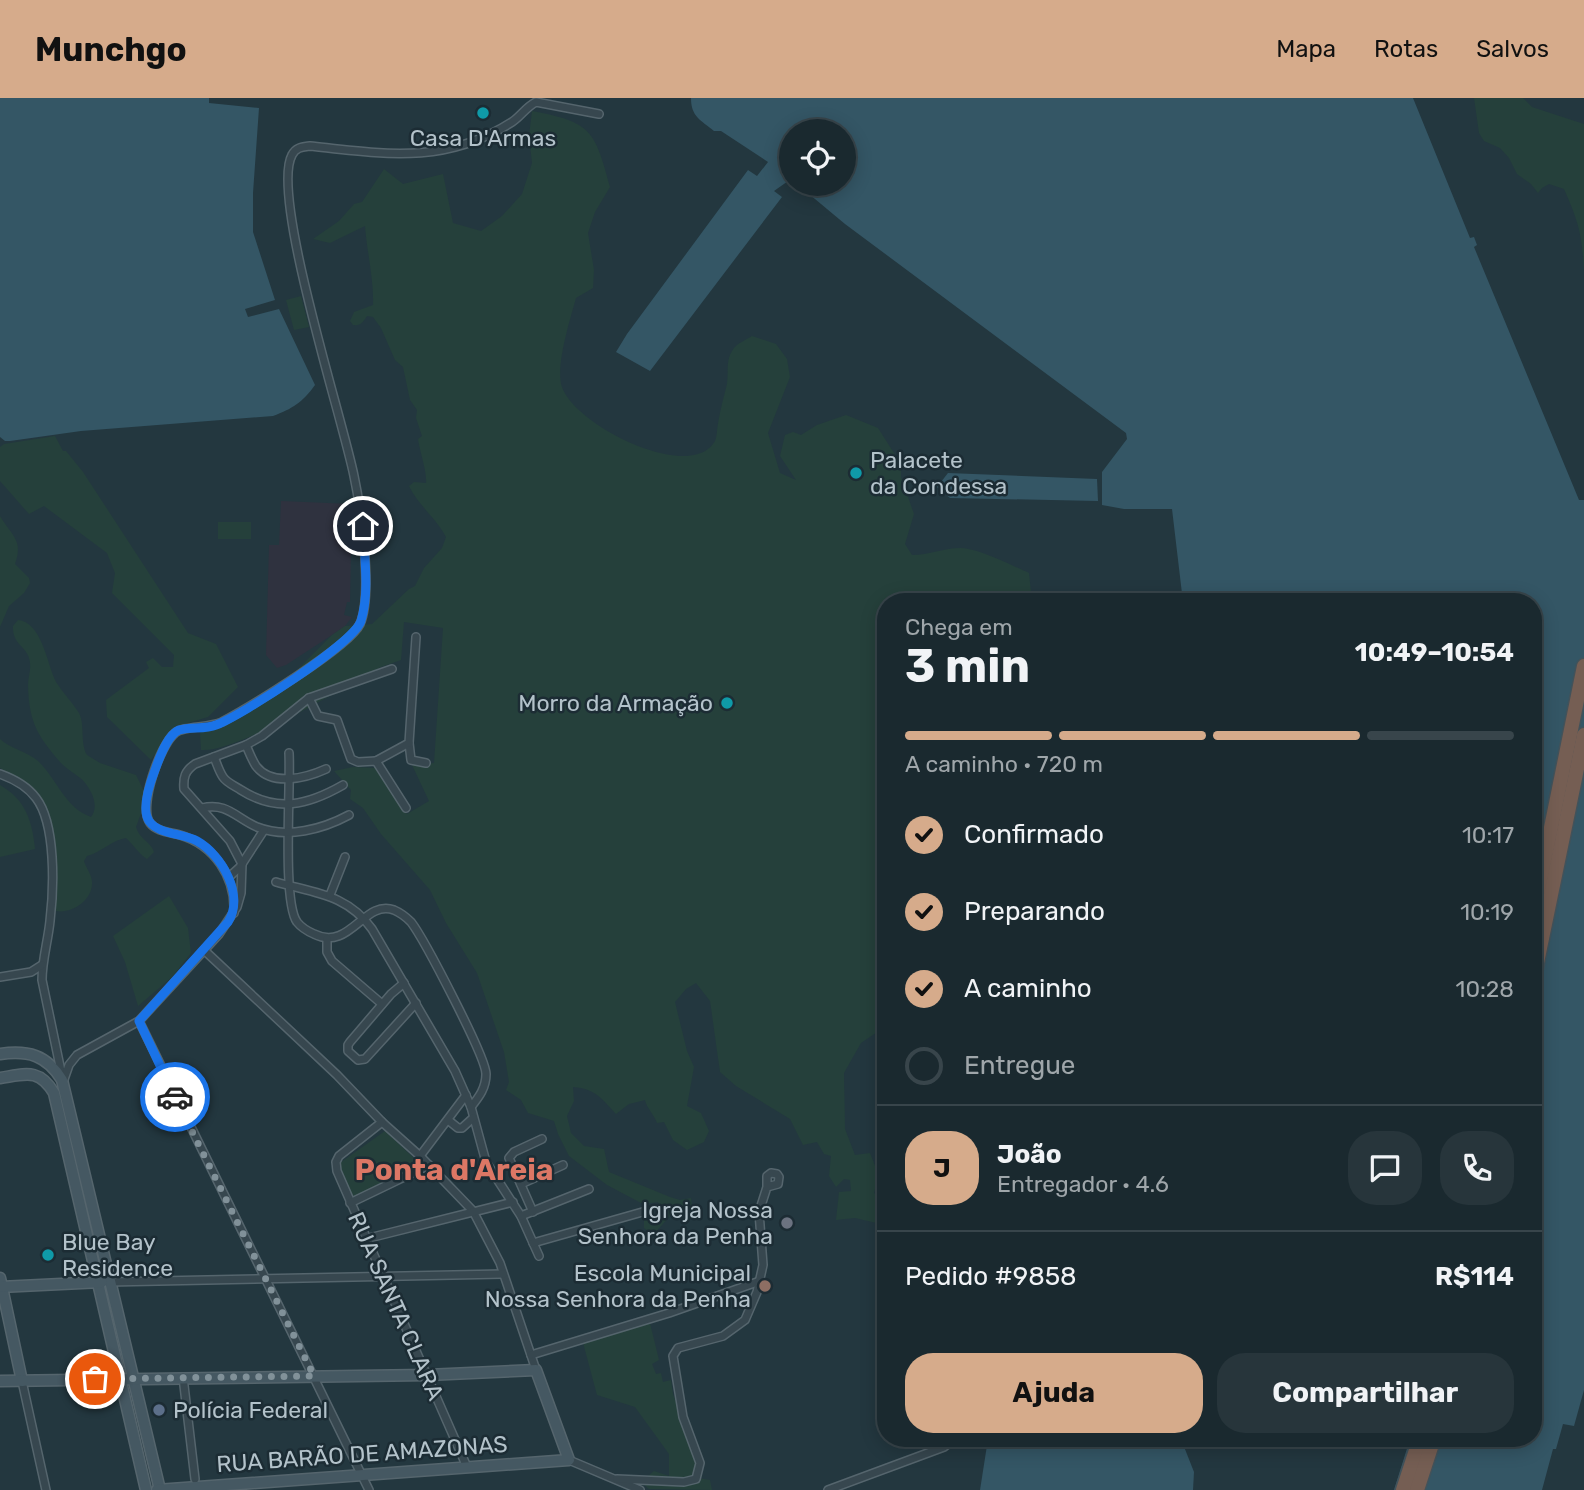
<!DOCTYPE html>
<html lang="pt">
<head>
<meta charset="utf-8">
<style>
  body { margin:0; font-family:Rubik,sans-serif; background:#27353b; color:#f1f3f6; height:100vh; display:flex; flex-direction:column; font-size:26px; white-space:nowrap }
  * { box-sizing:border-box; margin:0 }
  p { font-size:23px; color:#9fa6aa }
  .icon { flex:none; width:38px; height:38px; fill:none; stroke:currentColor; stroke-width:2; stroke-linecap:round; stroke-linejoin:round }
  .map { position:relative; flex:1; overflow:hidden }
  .drawer { position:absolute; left:877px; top:495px; width:665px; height:854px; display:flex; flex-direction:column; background:#1a292f; border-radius:28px; box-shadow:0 4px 18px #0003,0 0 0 2px #38454b }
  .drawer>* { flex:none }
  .buttons { position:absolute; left:779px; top:21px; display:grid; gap:14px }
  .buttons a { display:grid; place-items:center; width:77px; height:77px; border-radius:50%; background:#1a292f; box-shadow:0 4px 18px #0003,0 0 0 2px #38454b; font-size:35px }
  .pin { position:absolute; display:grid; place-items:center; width:60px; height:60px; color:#fff; margin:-30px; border:4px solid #fff; border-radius:50%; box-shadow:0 2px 7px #0007 }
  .courier { position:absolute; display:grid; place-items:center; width:70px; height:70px; margin:-35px; border:5px solid #1a73e8; border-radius:50%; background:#fff; color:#222; box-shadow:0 2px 9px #0007 }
  .headline em { font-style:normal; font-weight:700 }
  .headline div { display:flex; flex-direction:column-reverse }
  .headline { display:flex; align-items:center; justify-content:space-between; height:119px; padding:0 28px }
  h1 { font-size:46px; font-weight:700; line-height:52px }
  .bar { display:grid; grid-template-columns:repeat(4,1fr); gap:10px 7px; align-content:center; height:84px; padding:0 28px }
  .bar i { height:9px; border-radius:5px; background:#38454b }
  .bar .current { background:#d6ab8b }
  .bar p { grid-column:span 4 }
  .line { display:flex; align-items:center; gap:18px; padding:0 28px; border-top:2px solid #38454b }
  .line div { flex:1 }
  .round { display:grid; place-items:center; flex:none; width:74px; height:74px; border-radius:28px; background:#27353b }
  ol { padding:0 28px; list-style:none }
  li { display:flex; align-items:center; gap:21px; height:77px }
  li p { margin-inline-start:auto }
  li .icon { padding:7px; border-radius:50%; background:#d6ab8b; color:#111; stroke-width:4 }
  li:last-child { color:#9fa6aa }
  li i { width:38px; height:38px; border:4px solid #38454b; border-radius:50% }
  .action { display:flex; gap:14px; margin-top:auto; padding:14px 28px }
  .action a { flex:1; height:80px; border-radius:28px; background:#d6ab8b; color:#111; font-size:28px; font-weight:700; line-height:80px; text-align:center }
  .action a+a { background:#27353b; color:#f1f3f6 }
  header { display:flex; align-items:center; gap:42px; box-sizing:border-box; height:98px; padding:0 35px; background:#d6ab8b; color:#111 }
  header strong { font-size:33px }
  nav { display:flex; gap:38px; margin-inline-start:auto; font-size:24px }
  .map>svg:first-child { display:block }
</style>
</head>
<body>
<header>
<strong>Munchgo</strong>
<nav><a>Mapa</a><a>Rotas</a><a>Salvos</a></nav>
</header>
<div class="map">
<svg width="1584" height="1392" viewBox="0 0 1584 1392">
  <rect width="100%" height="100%" fill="#23373f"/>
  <path fill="#2f323f" d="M281,403L352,406L350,504H347L344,517L352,519L345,528L332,537L286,567L277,570L266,557L269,447H279Z"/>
  <g fill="#25403b">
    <path d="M1474,0H1523L1532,9L1584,26V173C1582,137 1579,125 1564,91L1549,86L1542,90L1538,95L1531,86L1517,76L1509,60L1500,50L1484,43L1479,35Z"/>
    <path d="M532,13C591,24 595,32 610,89L595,114L588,135L594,172L593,190L576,200C570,222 555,269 562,289C574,325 675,377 708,351C711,349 713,346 715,343C716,341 717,335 717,333C719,316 723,302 727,286C729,272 725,262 734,250C738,245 746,242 752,238L776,246L787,261L790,279L768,335L780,375L796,382L780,358L785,337L793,334L801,337L817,327L846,317L878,330L901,366V379L914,416L905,446L912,457C929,457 944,450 961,450C980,451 1011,467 1029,475L1032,504H886L885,935L883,930L861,945L844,975L845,1031L855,1057L870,1055L879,1078L874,1095L885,1105V1127L855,1120L836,1122L839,1094L851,1093L850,1082L844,1081L836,1089L829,1078L831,1058L824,1056L817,1044L803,1047L790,1021L736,988L720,974L710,903L696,885L686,891L675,904L687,953L694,969L687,1008L701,1015L709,1033L704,1044L687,1052L673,1042L664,1024L657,1025C654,1016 647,1011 645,1002L629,1006L616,1016C601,1000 596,991 573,989L574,1003L567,1018L571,1035L584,1048L604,1051L609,1074L670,1099L680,1102L691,1100L692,1108L671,1117L653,1137L644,1130V1122L662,1115L658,1104L643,1106L607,1087L569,1058L558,1036L554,1023L528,1015L521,1002L506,992L509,984L504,954L477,875L446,825L430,792L381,736L363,710L350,701L351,692L334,673L353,669L376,670L407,716L429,703L412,667L434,665L443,530L404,524L401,562L381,569C344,589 237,655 201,652L200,635L283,586L332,537L345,528L372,526L409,491L415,488L424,470L442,450L446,439C436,420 418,407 409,388L414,384L426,385C427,373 420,355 418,341L422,338L416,320L417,312L410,302L403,269L395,262L381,230L373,219L367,218C363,224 361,228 353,227L350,223L354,214L373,207C374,181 367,155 365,128L330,145L313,141L339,123L354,106L362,104L384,71L403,86L443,76L453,125L481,133L502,118L522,96L532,65L529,38Z"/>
    <path d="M301,198L309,229L294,232L286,202Z"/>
    <path d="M55,338L63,353H66L83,374L188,535L216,546L238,589L208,619L174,629L151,662L107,619L106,602L149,570L146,564L153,560L162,569H173L174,557L112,495L115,475L107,455L44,408L29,416L0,383V349L4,346Z"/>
    <path d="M0,418C11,437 24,442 15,466L29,480L30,485L24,495L9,508L0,529Z"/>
    <rect x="218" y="424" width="33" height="17"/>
    <path d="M18,522C42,524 47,566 56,584C63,595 72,604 79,615C85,626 80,645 87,657L100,665L136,677L147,699L136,729C139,741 151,744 154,754L147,761C138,755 134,747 126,740C112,742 102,754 87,758L84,763C86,770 92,777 92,784C93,802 72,816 56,813C50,802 53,789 54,776C58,738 54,704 19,681C13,677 6,674 0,670V641C11,651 26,653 38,663C57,681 65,710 91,719C98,710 94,698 88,689C82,678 69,674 60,664C37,637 29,624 28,587C28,580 31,572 30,565C29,548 12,548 13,528Z"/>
    <path d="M0,687C26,702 32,723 35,751L0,759Z"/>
    <path d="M169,798L188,830L191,855L172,879L138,908L125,864L113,838Z"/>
    <path d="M385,1033L420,1066L353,1100L337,1067Z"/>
    <path d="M649,1221L659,1262L652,1266L656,1276L661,1275L663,1284L671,1282L673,1296L697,1363V1374L689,1380L679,1382L691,1386L698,1380L710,1382L712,1392L649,1391L641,1384L654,1373L669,1378V1356L635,1309L597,1297L582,1241Z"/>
  </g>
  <g fill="#345665">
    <path d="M0,0H209V5L259,10L253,95V134L275,202L245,211L248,219L279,211L315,287C303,304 292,311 273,318L81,333L10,343H5L0,339Z"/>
    <path d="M691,0H1413L1470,140L1474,139L1477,147L1474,149L1579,402H1584V1292L1574,1328L1563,1326L1556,1351H1553L1542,1392H1394L1410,1341L1533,1340V504H1183L1172,411H1124L1102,407V374L1127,341L1126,335L845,126L797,86H844V33H791V81L774,93L782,99L650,273L616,254L627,236L748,72L757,78L768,64L721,33H714C701,22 691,19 691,0Z"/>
    <path d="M948,375L1097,381L1098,403L950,400L937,389Z"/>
    <path d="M988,1341H1181L1194,1374L1193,1392H980Z"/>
  </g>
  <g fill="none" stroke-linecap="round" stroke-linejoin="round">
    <g stroke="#55656d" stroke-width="10">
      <g id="street">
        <path d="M309,600L318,618L337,622L351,661L358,664L376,663L406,710"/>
        <path d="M409,645L411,662L426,665"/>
        <path d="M246,647C249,654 252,662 256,668C272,689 306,680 326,671"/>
        <path d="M289,655C291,688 282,803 297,824C301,829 307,833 314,836C350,854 364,801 394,812C401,815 406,819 411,824C424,841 486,959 486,976C486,990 479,999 471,1009"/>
        <path d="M214,659C217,666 219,673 223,679C227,685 235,688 241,692C277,715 308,707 343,687"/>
        <path d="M376,663L409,645L416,539"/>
        <path d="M0,676C14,681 27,688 36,700C56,726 54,790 50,823C48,843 42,862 42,882L62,978"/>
        <path d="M202,710C227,704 236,720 257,729C287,741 323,731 349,717"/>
        <path d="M229,779L240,769L264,732"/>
        <path d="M276,784C314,795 347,796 372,831L455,973L471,1009L486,1064L521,1118L539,1158"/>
        <path d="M330,797L345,759"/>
        <path d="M234,815C236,779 214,747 180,737C170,734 157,734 150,725C138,709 160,647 175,635C183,628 209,630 222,624C248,610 349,549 360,526C373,496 361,411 354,378C343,322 270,97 292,57C296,49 303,49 310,48C384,56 445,67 512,24C521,18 526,9 536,4L599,16"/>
        <path d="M327,841V854L332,863L382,906"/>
        <path d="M204,852L337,977L382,1024L420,1058L473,1113L500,1165L536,1272"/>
        <path d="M0,879L31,874L42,867"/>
        <path d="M404,885L391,896L350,944L348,947V953L358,962L365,961L416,905"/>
        <path d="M139,923L369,1392"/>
        <path d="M63,984L69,967L77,957L139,923L219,836L237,809L241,795L242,766L230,743L184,691C183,679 185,673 195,666L246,647L262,638L309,600L392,571"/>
        <path d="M448,1022L458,1030H462L473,1020"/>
        <path d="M382,1024L339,1058L336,1064L337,1073L467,1369"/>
        <path d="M420,1058L466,997"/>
        <path d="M521,1086L563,1067"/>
        <path d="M350,1105L429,1067"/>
        <path d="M533,1114L509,1060L514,1054L542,1041"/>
        <path d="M521,1118L589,1091"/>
        <path d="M365,1141L513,1104"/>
        <path d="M533,1145L646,1113"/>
        <path d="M109,1184L503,1176"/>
        <path d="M531,1257L669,1215L760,1183"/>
        <path d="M183,1279L195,1381"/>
        <path d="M22,1283L46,1392"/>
        <path d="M569,1362L640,1392"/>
        <path d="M617,1381L684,1384L696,1381L700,1365L683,1319L673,1258L678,1250L723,1238L745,1222L757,1194L763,1167L759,1114L767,1089L778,1086L779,1079L777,1076L771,1075L767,1078V1089"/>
        <path d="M828,1392L944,1349L956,1340"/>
      </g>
    </g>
    <g stroke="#55656d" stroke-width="13">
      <g id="secondary">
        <path d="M0,956C28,952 47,957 62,982L160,1392"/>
        <path d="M0,980C26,976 39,970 54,995L146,1392"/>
        <path d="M0,1180L22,1283"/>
        <path d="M0,1189L102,1184"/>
        <path d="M0,1283L427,1277L536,1272L569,1362L157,1392"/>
      </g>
    </g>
    <g stroke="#42525a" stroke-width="17">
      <g id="highway">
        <path d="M1533,818L1584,568"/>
        <path d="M1533,884L1584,637"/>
        <path d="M1403,1392L1420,1340"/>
        <path d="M1417,1392L1434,1340"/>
      </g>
    </g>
    <use href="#street" stroke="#37474f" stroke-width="7"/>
    <use href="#secondary" stroke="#455862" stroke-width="10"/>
    <use href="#highway" stroke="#755e53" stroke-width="14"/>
  </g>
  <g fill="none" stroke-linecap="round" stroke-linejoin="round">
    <path stroke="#819199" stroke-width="7" stroke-dasharray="0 12.6" d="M95,1281L314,1278L175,999"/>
    <path stroke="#1a73e8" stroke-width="9" d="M175,999L139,923L228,824C245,798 222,757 197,743C183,735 159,737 149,723C141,711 150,685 155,672C159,661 167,637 179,632C191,628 204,632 216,627C242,617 353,546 361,523C370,494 364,457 363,428"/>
  </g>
  <g fill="#0f9aa8" stroke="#1c2c34" stroke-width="2.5">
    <circle cx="483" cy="15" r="7"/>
    <circle cx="856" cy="375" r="7"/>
    <circle cx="727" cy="605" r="7"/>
    <circle cx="48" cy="1157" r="7"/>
  </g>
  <circle fill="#6b7280" stroke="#1c2c34" stroke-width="2.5" cx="787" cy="1125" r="7"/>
  <circle fill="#8d6e63" stroke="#1c2c34" stroke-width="2.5" cx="765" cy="1188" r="7"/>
  <circle fill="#5c6f8a" stroke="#1c2c34" stroke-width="2.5" cx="159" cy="1312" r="7"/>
  <g text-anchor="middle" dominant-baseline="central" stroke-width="5" stroke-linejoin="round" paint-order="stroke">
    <g font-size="23" fill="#b3c2ca" stroke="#1c2c34" text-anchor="start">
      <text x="483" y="40" text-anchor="middle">Casa D'Armas</text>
      <text x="870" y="362">Palacete<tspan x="870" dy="26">da Condessa</tspan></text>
      <text x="713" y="605" text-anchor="end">Morro da Armação</text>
      <text x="773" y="1112" text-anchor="end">Igreja Nossa<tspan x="773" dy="26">Senhora da Penha</tspan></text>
      <text x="62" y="1144">Blue Bay<tspan x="62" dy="26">Residence</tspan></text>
      <text x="751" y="1175" text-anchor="end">Escola Municipal<tspan x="751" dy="26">Nossa Senhora da Penha</tspan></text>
      <text x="173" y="1312">Polícia Federal</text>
    </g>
    <g font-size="23" fill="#b3c2ca" stroke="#1c2c34">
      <text transform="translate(396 1208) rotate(66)">RUA SANTA CLARA</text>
      <text transform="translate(362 1356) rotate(-4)">RUA BARÃO DE AMAZONAS</text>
    </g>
    <g font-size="30" font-weight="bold" fill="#dc7765" stroke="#1c2c34">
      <text x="454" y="1072">Ponta d'Areia</text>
    </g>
  </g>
</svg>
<div class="buttons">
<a><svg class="icon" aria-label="locate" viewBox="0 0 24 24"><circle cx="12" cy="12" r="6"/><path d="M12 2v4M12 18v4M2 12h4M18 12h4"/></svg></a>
</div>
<div class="pin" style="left:95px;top:1281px;background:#ea580c"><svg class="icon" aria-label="bag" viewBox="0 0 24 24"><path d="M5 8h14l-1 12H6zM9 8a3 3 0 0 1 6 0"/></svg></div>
<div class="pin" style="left:363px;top:428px;background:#1f2937"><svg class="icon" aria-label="home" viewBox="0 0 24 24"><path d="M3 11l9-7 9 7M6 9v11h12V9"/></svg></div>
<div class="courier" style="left:175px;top:999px"><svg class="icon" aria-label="car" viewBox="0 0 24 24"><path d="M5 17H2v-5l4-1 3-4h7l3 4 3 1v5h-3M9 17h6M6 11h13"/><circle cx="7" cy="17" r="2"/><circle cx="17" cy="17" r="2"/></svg></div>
<section class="drawer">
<div class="headline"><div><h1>3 min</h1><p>Chega em</p></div><em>10:49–10:54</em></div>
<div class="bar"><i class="current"></i><i class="current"></i><i class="current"></i><i></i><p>A caminho · 720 m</p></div>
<ol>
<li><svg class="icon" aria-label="check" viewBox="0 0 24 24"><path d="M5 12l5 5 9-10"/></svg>Confirmado<p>10:17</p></li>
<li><svg class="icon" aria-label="check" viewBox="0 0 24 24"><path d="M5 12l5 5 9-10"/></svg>Preparando<p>10:19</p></li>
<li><svg class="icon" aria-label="check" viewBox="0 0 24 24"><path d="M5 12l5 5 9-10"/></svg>A caminho<p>10:28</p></li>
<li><i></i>Entregue</li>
</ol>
<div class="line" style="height:126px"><b class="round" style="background:#d6ab8b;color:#111">J</b><div><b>João</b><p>Entregador · 4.6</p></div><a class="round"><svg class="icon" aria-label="chat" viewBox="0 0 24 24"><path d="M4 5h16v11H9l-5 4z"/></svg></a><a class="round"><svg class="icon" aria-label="phone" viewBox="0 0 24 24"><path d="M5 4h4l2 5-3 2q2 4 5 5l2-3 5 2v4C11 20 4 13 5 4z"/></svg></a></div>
<div class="line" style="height:91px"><div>Pedido #9858</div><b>R$114</b></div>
<div class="action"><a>Ajuda</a><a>Compartilhar</a></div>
</section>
</div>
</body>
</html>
